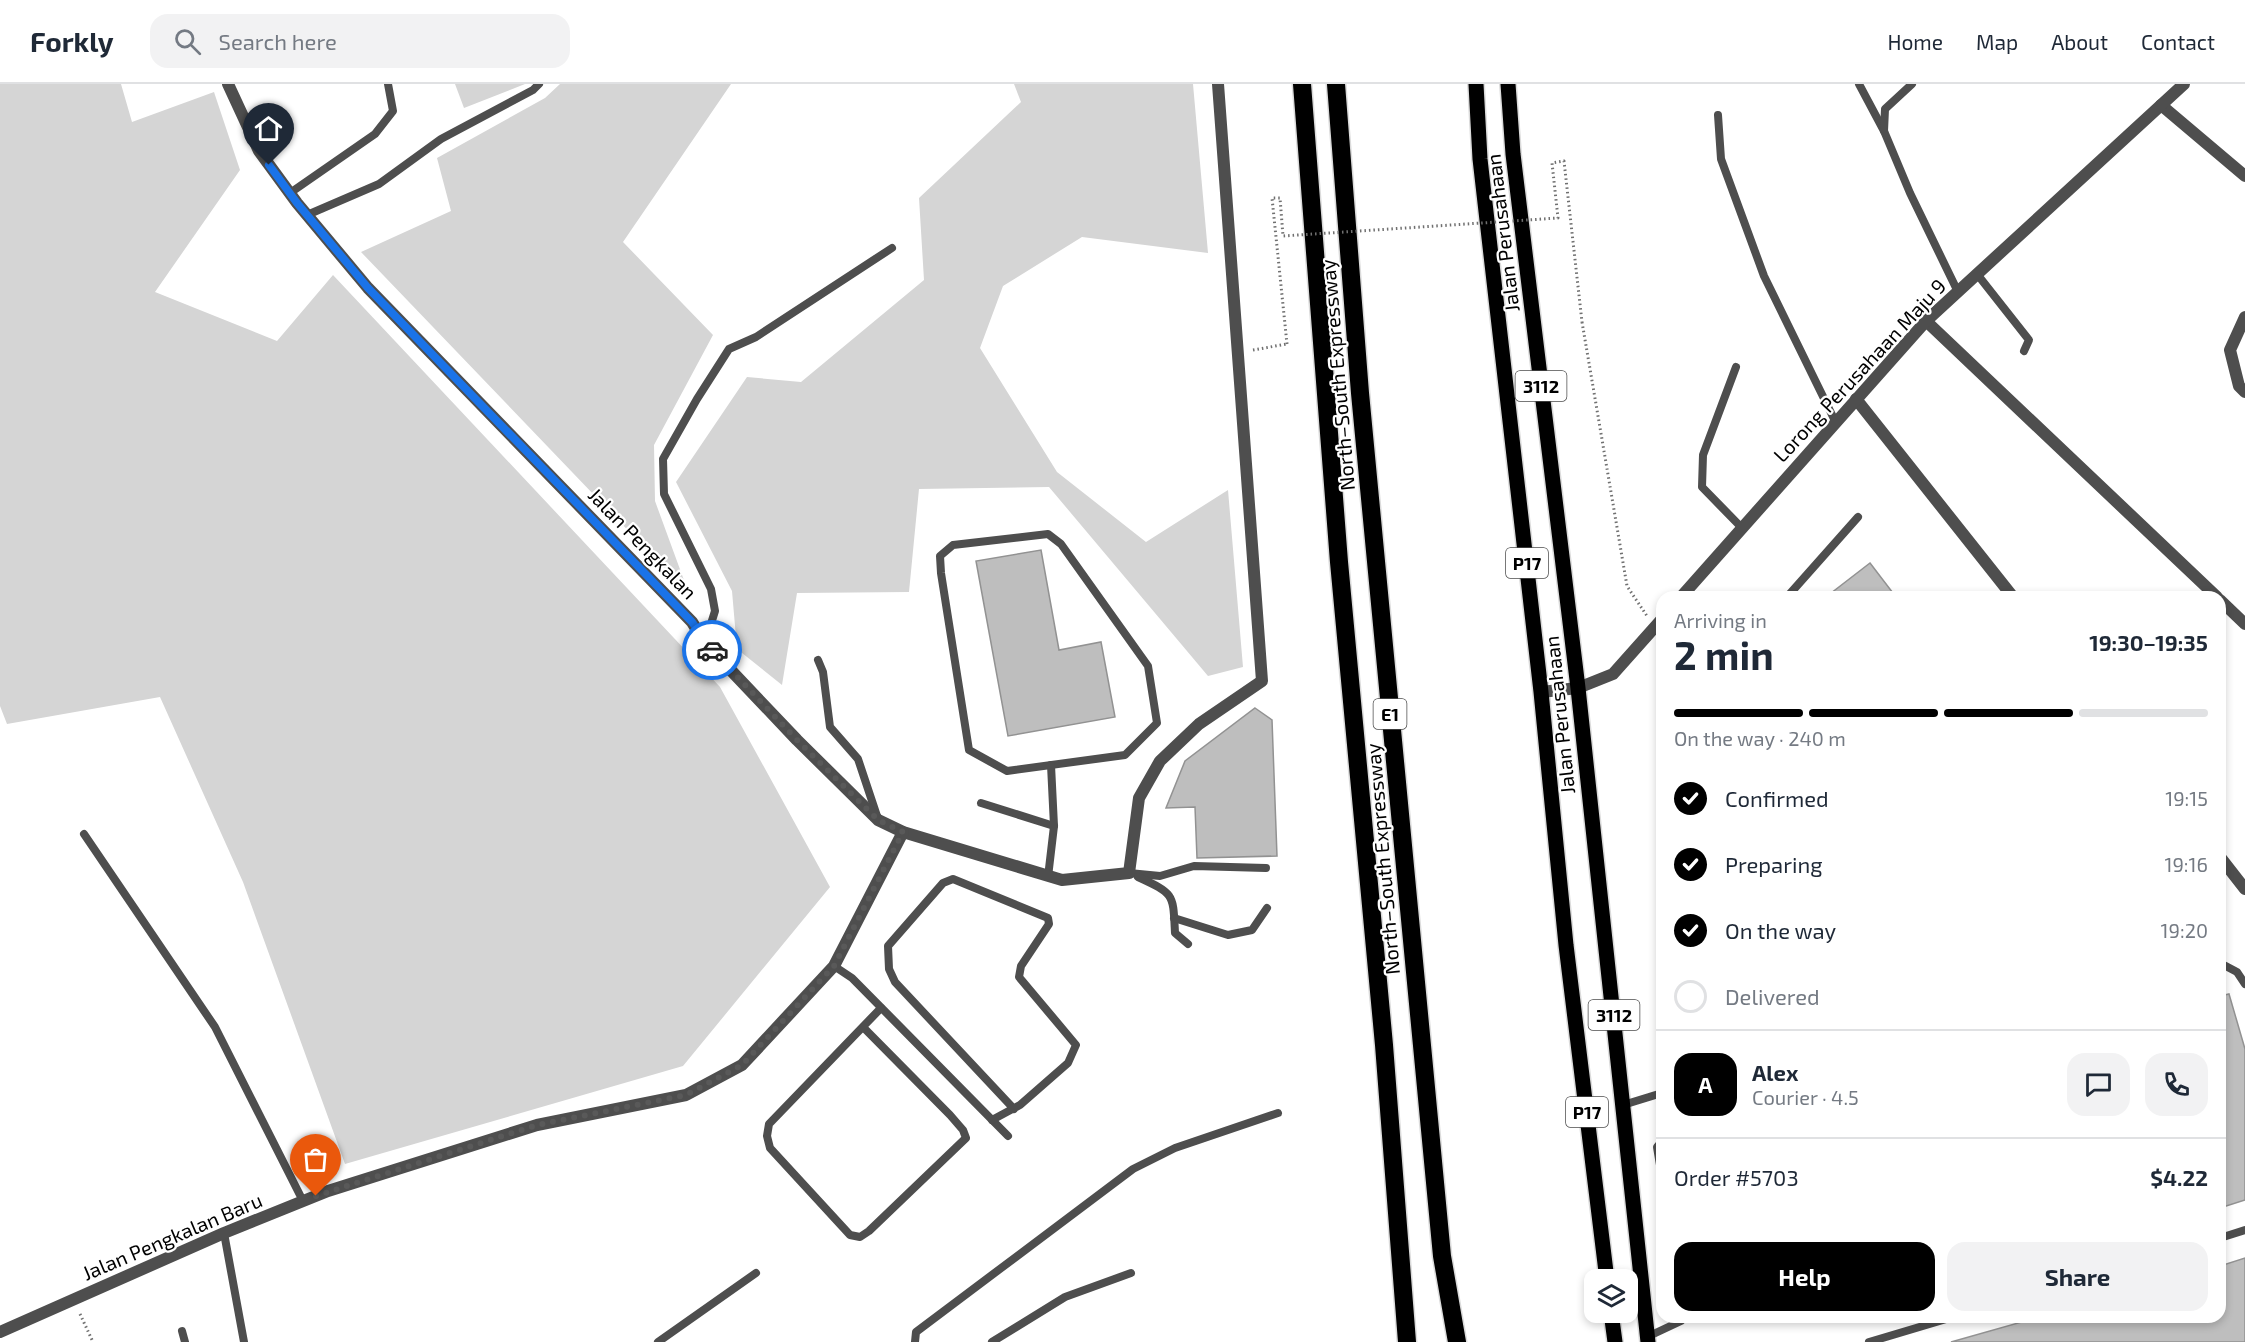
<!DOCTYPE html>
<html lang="en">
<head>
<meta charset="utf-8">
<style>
  body { margin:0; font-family:"Exo 2",sans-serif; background:#f2f2f3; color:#1f2937; height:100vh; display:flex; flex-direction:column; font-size:22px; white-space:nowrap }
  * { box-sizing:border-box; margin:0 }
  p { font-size:20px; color:#747a83 }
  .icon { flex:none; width:33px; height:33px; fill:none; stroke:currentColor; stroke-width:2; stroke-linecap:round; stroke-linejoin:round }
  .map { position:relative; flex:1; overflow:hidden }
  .details { position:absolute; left:1656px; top:507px; width:570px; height:732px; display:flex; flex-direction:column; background:#fff; border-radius:18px; box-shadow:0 3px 9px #0003 }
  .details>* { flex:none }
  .fabs { position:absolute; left:1584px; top:1185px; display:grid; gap:12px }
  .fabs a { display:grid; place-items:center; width:54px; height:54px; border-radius:12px; background:#fff; box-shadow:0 3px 9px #0003; font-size:30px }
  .pin { position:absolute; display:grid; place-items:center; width:51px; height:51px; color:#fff; margin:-62px -26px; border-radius:50% 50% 50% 0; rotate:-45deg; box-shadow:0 0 6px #0007 }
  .pin .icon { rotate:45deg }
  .courier { position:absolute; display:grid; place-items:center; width:60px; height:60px; margin:-30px; border:4px solid #1a73e8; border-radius:50%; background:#fff; color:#222; box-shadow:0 2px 8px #0007 }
  .overview em { font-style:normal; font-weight:700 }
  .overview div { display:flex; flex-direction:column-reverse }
  .overview { display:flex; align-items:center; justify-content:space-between; height:102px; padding:0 18px }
  h1 { font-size:39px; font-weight:700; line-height:45px }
  .bar { display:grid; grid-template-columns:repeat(4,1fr); gap:9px 6px; align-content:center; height:72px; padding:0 18px }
  .bar i { height:8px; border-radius:4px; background:#e0e1e3 }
  .bar .on { background:#000 }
  .bar p { grid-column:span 4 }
  .line { display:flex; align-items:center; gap:15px; padding:0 18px; border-top:2px solid #e0e1e3 }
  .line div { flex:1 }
  .round { display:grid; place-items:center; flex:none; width:63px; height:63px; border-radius:18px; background:#f2f2f3 }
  ol { padding:0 18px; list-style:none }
  li { display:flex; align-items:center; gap:18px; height:66px }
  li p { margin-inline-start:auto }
  li .icon { padding:6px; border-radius:50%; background:#000; color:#fff; stroke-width:4 }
  li:last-child { color:#747a83 }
  li i { width:33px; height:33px; border:3px solid #e0e1e3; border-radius:50% }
  .primary-button { display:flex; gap:12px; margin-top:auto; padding:12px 18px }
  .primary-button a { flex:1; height:69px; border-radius:18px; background:#000; color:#fff; font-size:24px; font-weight:700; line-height:69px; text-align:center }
  .primary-button a+a { background:#f2f2f3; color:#1f2937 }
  header { display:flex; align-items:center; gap:36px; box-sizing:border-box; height:84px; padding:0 30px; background:#fff; border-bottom:2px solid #e0e1e3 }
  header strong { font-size:28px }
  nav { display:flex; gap:33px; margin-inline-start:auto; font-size:21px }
  .search { width:420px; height:54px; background:#f2f2f3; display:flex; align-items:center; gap:15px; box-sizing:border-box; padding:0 21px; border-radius:18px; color:#747a83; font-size:22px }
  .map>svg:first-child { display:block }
</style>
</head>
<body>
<header>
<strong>Forkly</strong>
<div class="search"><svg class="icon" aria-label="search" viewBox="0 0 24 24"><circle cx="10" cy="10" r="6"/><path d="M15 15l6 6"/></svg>Search here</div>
<nav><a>Home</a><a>Map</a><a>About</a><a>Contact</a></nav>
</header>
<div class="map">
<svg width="2245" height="1258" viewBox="0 0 2245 1258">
  <rect width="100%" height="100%" fill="#fff"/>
  <g fill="#d5d5d5">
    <path d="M0,0H121L132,38L214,8L240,86L155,208L277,257L333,191L720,603L830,803L683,982L345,1080L243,798L160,613L7,640L0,622Z"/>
    <path d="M455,0H525L464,24Z"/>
    <path d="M560,0H731L623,158L713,251L654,361L655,417L689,510L361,168L451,127L437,74L545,14Z"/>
    <path d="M1014,0H1193L1208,169L1082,153L1003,202L980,264L1057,388L1146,458L1228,406L1243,583L1208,592L1049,403L919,405L909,508L797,509L782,601L737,565L732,507L676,398L747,293L801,298L924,196L919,114L1021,18Z"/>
  </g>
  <g fill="#bebebe" stroke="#929292" stroke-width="1.5">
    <path d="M1041,466L1059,566L1101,558L1115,633L1008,652L976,477Z"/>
    <path d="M1870,479L1896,513H1826Z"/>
    <path d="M1255,624L1272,636L1277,772L1197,774L1195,723L1166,724L1185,677Z"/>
    <path d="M2229,910L2245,965V1116L2220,1124V912Z"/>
    <path d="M2245,1174V1258H1951L2039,1233H2220V1182Z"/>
  </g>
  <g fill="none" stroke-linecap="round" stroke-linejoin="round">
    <g stroke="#dbdbdb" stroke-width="18">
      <g id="primary">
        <path d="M1476,0L1480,75L1541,608L1566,861L1607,1196"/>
        <path d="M1508,0L1513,70L1578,604L1648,1258"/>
        <path d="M1611,1228L1615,1258"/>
      </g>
    </g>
    <g stroke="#dbdbdb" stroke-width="21">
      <g id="motorway">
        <path d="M1302,0L1339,478L1384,961L1407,1258"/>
        <path d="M1336,0L1360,309L1442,1172L1457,1258"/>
      </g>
    </g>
    <g stroke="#707070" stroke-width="3" stroke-dasharray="1.5 3" stroke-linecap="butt">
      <path d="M1582,238L1627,502L1647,532"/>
      <path d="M1253,266L1287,260"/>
      <path d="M80,1230L93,1258"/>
    </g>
    <g stroke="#4e4e4e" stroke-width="8">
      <path d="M1859,0L1884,47"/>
      <path d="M1912,0L1885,25L1884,47L1910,109L1958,208"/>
      <path d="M1718,31L1721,75L1764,192L1836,339"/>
      <path d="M290,109L375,50L393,27L388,0"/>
      <path d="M307,131L379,100L441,55L533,6L539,0"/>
      <path d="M1977,190L2029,256L2024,267"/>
      <path d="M1736,283L1703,371L1702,403L1742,444"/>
      <path d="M1048,450L1061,460L1148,582L1157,639L1125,671L1007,687L969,666L941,489L940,472L953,461Z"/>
      <path d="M1787,513L1858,433"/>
      <path d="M705,559L715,527L711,505L664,410L663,375L697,315L729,265L756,253L892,164"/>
      <path d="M818,576L823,588L830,643L858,675L877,732"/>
      <path d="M981,719L1054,742"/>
      <path d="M84,750L215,943L303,1117"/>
      <path d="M1129,789L1160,792L1194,782L1266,784"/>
      <path d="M1048,793L1054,742L1051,681"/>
      <path d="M1138,793C1175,810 1173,810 1175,849L1188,860"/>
      <path d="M1174,834L1228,851L1252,846L1267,824"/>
      <path d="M2220,879L2237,888L2245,900"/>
      <path d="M834,882L852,894L1008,1052"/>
      <path d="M863,943L950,1031L963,1046L966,1054L869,1147L860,1153L850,1151L770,1064L767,1052L769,1040L881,924"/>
      <path d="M1623,1021L1662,1009"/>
      <path d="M992,1036L1020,1021L1068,979L1076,961L1019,893L1021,882L1049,840L1048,834L953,795L943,799L888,862L889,885L895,898L1014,1025"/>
      <path d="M1662,1057L1657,1063L1662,1093"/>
      <path d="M224,1149L244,1258"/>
      <path d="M2220,1154L2245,1146"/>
      <path d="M182,1247L185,1258"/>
      <path d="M1647,1253L1681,1237L1685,1233"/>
      <path d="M658,1258L756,1189"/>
      <path d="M915,1258L916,1248L1133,1085L1175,1064L1278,1029"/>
      <path d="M992,1258L1065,1213L1131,1189"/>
      <path d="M1869,1258L1953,1233"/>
    </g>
    <g stroke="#4e4e4e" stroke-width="12">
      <path d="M228,0L259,67L297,119L368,204L692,538L705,559L797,656L878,736L903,748L1062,796L1129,789L1139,714L1160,677L1199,640L1262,597L1218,0"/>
      <path d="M2161,21L2245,92"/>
      <path d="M2245,233L2230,266L2239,302L2245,308"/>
      <path d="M1926,237L2217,513"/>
      <path d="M1856,315L2013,513"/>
      <path d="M1681,513L1926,237L2184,0"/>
      <path d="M2220,516L2245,540"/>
      <path d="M1541,608L1578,604L1613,590L1662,535"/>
      <path d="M2220,773L2245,805"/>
      <path d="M0,1248L224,1149L328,1107L537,1041L686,1011L742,981L834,882L903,748"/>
    </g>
    <use href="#primary" stroke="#000" stroke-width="15"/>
    <use href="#motorway" stroke="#000" stroke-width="18"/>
    <path stroke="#707070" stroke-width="3" stroke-dasharray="1.5 3" stroke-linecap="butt" d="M1287,260L1272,114H1280L1283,152L1558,134L1552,79L1564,77L1582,238"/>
  </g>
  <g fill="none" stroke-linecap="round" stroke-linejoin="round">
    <path stroke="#595959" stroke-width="6" stroke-dasharray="0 10.8" d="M316,1112L537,1041L686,1011L742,981L834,882L903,748L878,736L797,656L712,566"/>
    <path stroke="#1a73e8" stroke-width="8" d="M269,81L297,119L368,204L692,538L712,566"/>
  </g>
  <g text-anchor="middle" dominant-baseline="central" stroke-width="4.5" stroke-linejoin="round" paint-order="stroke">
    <g fill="#fff" stroke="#4c4c4c" stroke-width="1.5">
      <rect x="1515.5" y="287" width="51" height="30" rx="4.5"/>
      <rect x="1506" y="464" width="42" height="30" rx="4.5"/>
      <rect x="1373.5" y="615" width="33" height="30" rx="4.5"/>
      <rect x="1588.5" y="916" width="51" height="30" rx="4.5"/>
      <rect x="1566" y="1013" width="42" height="30" rx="4.5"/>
    </g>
    <g font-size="18" font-weight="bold" fill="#000">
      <text x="1541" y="302">3112</text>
      <text x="1527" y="479">P17</text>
      <text x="1390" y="630">E1</text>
      <text x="1614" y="931">3112</text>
      <text x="1587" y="1028">P17</text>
    </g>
    <g font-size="20" fill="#000" stroke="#fff">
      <text transform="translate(1502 149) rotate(-97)">Jalan Perusahaan</text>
      <text transform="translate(1859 286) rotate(-47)">Lorong Perusahaan Maju 9</text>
      <text transform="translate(1337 291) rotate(-95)">North–South Expressway</text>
      <text transform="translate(643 459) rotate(46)">Jalan Pengkalan</text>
      <text transform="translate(1559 631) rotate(-96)">Jalan Perusahaan</text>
      <text transform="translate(1382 775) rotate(-95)">North–South Expressway</text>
      <text transform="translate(172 1152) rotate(-23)">Jalan Pengkalan Baru</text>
    </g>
  </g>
</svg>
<div class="fabs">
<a><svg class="icon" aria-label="layers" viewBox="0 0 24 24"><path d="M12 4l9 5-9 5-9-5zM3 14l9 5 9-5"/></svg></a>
</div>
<div class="pin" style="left:316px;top:1112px;background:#ea580c"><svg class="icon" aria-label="bag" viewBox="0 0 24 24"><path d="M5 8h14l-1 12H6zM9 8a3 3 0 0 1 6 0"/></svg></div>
<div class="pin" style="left:269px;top:81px;background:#1f2937"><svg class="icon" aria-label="home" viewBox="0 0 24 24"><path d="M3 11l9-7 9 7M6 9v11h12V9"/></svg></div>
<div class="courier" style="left:712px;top:566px"><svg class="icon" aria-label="car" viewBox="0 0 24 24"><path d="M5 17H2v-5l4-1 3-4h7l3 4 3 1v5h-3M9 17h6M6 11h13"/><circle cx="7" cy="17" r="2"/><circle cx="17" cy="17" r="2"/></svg></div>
<section class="details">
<div class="overview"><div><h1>2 min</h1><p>Arriving in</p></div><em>19:30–19:35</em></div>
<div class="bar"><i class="on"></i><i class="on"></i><i class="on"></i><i></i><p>On the way · 240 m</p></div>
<ol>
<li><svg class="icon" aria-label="check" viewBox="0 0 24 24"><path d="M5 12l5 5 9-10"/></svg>Confirmed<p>19:15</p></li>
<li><svg class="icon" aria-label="check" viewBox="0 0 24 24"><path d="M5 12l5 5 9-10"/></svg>Preparing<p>19:16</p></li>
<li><svg class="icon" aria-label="check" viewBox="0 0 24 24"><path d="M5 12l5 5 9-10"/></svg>On the way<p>19:20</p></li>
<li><i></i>Delivered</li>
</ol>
<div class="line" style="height:108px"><b class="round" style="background:#000;color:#fff">A</b><div><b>Alex</b><p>Courier · 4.5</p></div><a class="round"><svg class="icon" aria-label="chat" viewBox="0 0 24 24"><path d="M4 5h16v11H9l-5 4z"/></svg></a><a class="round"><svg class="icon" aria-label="phone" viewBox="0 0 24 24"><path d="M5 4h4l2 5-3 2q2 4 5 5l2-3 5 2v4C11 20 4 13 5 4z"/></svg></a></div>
<div class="line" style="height:78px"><div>Order #5703</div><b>$4.22</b></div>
<div class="primary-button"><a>Help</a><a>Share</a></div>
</section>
</div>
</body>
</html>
